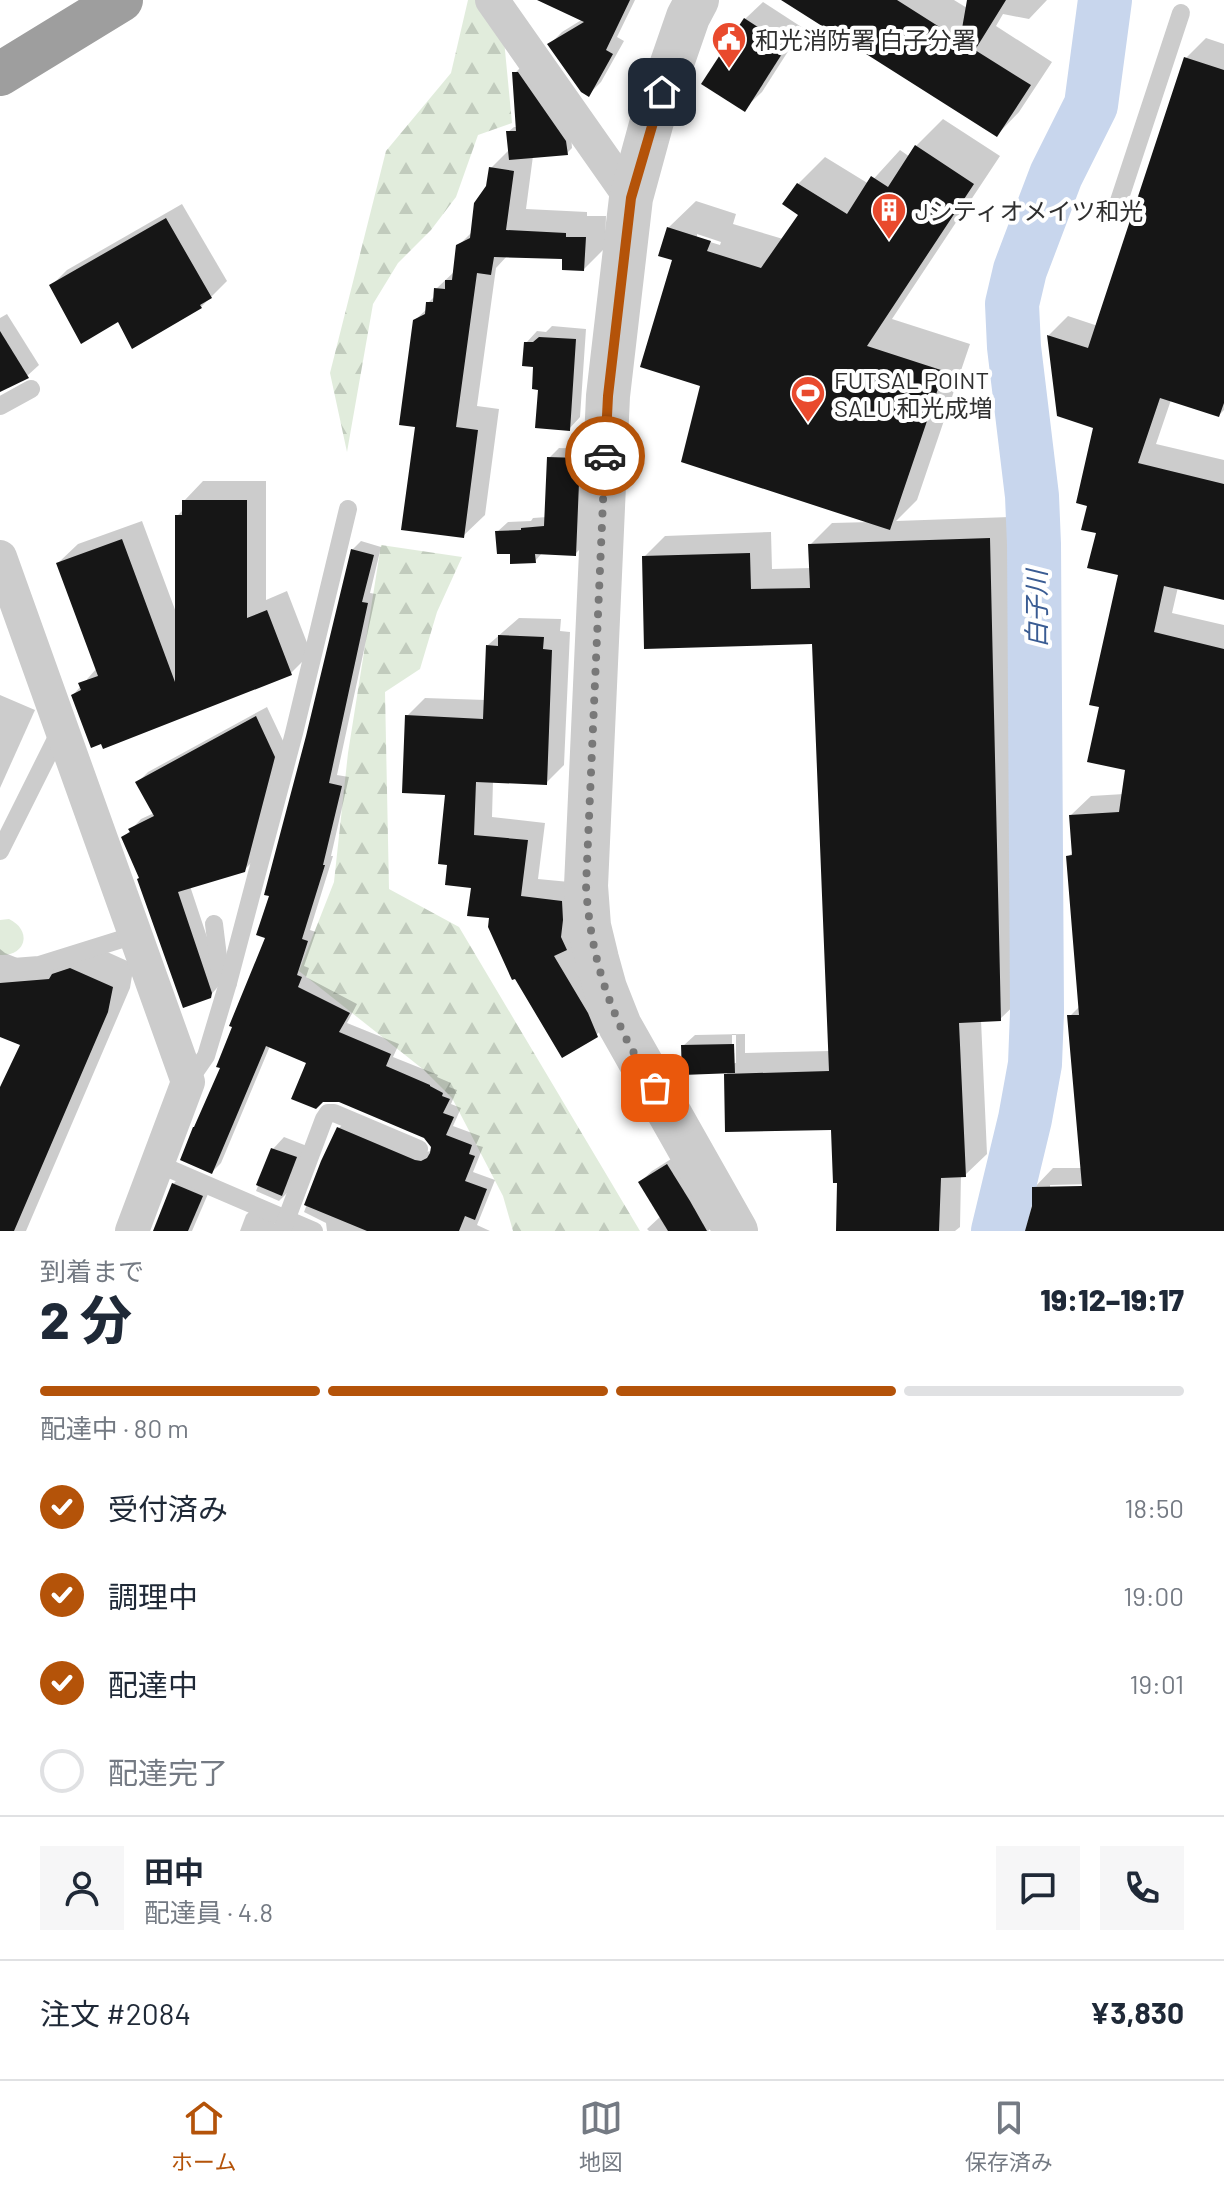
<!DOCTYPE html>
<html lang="ja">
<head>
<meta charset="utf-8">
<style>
  body { margin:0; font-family:Barlow,"Noto Sans JP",sans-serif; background:#f6f6f7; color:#1f2937; height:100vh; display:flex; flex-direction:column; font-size:30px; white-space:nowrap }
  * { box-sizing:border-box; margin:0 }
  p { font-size:26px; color:#747a83 }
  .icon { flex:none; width:44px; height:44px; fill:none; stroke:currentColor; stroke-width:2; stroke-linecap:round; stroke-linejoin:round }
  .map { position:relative; height:1231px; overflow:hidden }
  .panel { display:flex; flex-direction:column; background:#fff; flex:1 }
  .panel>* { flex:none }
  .pin { position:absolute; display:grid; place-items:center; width:68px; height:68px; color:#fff; margin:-34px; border-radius:16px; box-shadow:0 4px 12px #0006 }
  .courier { position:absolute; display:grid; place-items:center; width:80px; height:80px; margin:-40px; border:6px solid #b45309; border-radius:50%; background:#fff; color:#222; box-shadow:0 2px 10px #0007 }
  .overview em { font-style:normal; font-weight:800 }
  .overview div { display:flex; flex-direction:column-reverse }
  .overview { display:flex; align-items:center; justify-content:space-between; height:136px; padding:0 40px }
  h1 { font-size:52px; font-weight:800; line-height:60px }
  .bar { display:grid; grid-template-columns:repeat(4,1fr); gap:12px 8px; align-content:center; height:96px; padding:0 40px }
  .bar i { height:10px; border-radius:6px; background:#e0e1e3 }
  .bar .active { background:#b45309 }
  .bar p { grid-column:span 4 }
  .line { display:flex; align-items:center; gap:20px; padding:0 40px; border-top:2px solid #e0e1e3 }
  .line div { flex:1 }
  .round { display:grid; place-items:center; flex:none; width:84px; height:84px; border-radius:0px; background:#f6f6f7 }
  ol { padding:0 40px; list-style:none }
  li { display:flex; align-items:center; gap:24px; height:88px }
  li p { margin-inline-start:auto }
  li .icon { padding:8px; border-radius:50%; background:#b45309; color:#fff; stroke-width:4 }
  li:last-child { color:#747a83 }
  li i { width:44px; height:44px; border:4px solid #e0e1e3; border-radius:50% }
  .dock { display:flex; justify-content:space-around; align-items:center; height:112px; border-top:2px solid #e0e1e3; background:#fff; font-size:22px; color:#747a83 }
  .dock a { display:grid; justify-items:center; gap:4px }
  .dock .active { color:#b45309 }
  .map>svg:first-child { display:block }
</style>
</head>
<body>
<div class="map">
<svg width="1224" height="1231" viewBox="0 0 1224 1231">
  <defs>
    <pattern id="forest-firs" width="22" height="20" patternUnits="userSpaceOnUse" patternTransform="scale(2)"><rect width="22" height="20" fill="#e1ecdc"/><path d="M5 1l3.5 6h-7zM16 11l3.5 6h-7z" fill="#c1cbbd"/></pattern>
  </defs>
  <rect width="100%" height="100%" fill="#fff"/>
  <path fill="#e1ecdc" d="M9,919C32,930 27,956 0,955V920Z"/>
  <g fill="url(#forest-firs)">
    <path d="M468,0H479L504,40L512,123L478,135L456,197L431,230L398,263L373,304L347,452L330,373L386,151L451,73Z"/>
    <path d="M381,545L462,557L437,612L420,669L385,692L389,889L459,927L640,1231H513L503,1196L452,1098L424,1070L299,971L334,882L348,753Z"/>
  </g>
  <g fill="#0003" fill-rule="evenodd">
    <path d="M553,0H635L617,37L624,41L601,82L589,94L550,44L562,32L583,19Z"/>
    <path d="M805,0H954L967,8L969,0H1047L1029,19L1003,14L996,26L1052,62L1019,112L997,135Z"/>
    <path d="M763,2L803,28L762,92L744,109L745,19Z"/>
    <path d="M1206,38L1224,44V410L1219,415L1171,400L1156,444L1224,460V598L1178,587L1172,613L1224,625V1231H1027L1034,1206V1188L1053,1168H1083L1070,1016L1080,1006L1068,857L1074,851L1071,815L1091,796L1124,794L1127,768L1120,574L1098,532L1089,504L1096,426L1059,414L1049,335L1068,316L1098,326L1186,58ZM1092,1184V1188L1050,1189V1185Z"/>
    <path d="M520,68L571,135L572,148L567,153L533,156L526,209L587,212V216H606L605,248L584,269L564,257L508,255L496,268L477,406L499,409L485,515L463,536L417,425L414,321L428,308V303L435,296L436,289L456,270L458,246L472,232L488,187L491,168L510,149L508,132L514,127H517L515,73Z"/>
    <path d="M943,119L1000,156L892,319L970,344L917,500L896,521L1010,517L1022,998L1000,1019L981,1020L987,1154L965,1175H961L960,1227L955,1231H838L839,1180L833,1128L726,1075L729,1071L683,1046L695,1035L745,1034V1053L830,1051L814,642L644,557L665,536L771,532L772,569L811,568L810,545L832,523L871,522L703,385L668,228L696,201L736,214L733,224L783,239L801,214L798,184L825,157L869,184L900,150L910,157L916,146ZM697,234L721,242L720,245L697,238ZM732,1034H736V1063H732Z"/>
    <path d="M182,204L227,281L201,307L119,320L51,286L67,270Z"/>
    <path d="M7,314L39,365L27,376L0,385V318Z"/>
    <path d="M552,326L586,329L580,417L569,429L540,388L535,365L526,343L537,331L546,332Z"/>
    <path d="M559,448L589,449L585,544L575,554L543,552L535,561L511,552L497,532L508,522L531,521L533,518L547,517L549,458Z"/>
    <path d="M203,481H266V600L287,591L311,653L291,673L104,746L73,695L97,668L58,563L78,544L142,521L177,615V516L184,509V501Z"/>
    <path d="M361,541L381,547L370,593L376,594L337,775L349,777L331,856H333L310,930L316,932L304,966L309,968L306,977L357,1004L347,1023L399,1044L393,1057L438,1075L437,1077L451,1083L449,1087L457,1090L451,1104L461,1108L453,1126L480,1136L476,1145L483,1147L473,1172L495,1180L477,1225L490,1231H327L326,1223L304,1212L323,1162L339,1128L348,1119L425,1152L432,1151L431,1141L309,1062L270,1046L221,1163L212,1172L223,1067L268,937L272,895L308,737L352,550Z"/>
    <path d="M519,618L561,619L560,631L570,632L564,765L546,783L493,781L492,817L545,823L538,879L580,883L615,1017L596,1035L491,916L473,886L449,863L447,793L407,716L425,698L486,700L488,645Z"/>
    <path d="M0,695L35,710L0,788Z"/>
    <path d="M267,707L285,745L255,859L244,870L190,886L222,982L210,996L141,877L124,837L141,819L154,813L138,782L148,772Z"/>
    <path d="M94,946L134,964L130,988L26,1231H0V1092L22,1044L0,1035V949L5,953L25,961Z"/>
    <path d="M284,1137L307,1146L290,1190L279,1201L256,1191L273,1149Z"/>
    <path d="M679,1154L719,1220L708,1231H649L647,1229L661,1216L640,1182L652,1171Z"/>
    <path d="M182,1175L211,1187L192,1231H155L173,1184Z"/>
    <path d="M255,1206L283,1231H240L246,1215Z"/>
  </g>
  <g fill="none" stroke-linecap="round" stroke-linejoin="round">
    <path stroke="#c8d6ed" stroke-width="54" d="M998,1231L1025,1119L1035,1064L1037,1012L1034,544L1032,496L1014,347L1012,304L1020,270L1056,175L1091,105L1105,0"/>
  </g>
  <g fill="#161616">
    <path d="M537,0H630L606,50L613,54L589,97L581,92L547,44L584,22Z"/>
    <path d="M781,0H897L960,40L967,0H1006L975,50L1031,85L997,137Z"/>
    <path d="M744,18L787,46L745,112L701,84Z"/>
    <path d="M1184,57L1224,70V403L1219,417L1160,398L1138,463L1224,484V600L1164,586L1154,632L1224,649V1231H1025L1032,1206V1187L1082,1186L1067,1015H1079L1066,856L1072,855L1069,815L1119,812L1125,770L1087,762L1099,707L1089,705L1118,575L1087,568L1096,533L1081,530L1087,506L1076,503L1093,428L1057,416L1047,335L1088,348Z"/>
    <path d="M512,72H518L566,141L568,155L509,160L506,131H516Z"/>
    <path d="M915,145L974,184L867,346L944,371L890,530L681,462L700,386L640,367L672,260L658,256L667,227L711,241L707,251L761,268L798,215L782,204L797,183L847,214L871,176L888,187Z"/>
    <path d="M489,167L514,171L506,230L566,233V237H586L584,271L562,270V259L494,257L491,275L477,273L456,427L478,430L464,538L401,530L415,427L399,425L413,320L425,314L426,302H433L434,288L445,289V280H452L456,245L470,238L474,203L486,186Z"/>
    <path d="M166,218L212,298L200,305L202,308L132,349L118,322L81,344L49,285Z"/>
    <path d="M0,331L29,378L0,392Z"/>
    <path d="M539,337L576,339L570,431L535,428L538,390L532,389L533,367L522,366L524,342H533Z"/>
    <path d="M547,457L580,458L576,556L535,554L536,563L510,564V554H497L495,531L521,530V528L544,526Z"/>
    <path d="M182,500H247V618L267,610L292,675L103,749L101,744L91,748L71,695L81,690L78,683L98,676L56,563L122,539L175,682V515H182Z"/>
    <path d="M990,538L1001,1021L959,1023L966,1177L941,1178L939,1231H836L837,1183H833L831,1130L725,1132L724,1074L829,1071L812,644L644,649L642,556L750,553L751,589L810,588L808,544Z"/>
    <path d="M351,549L374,555L362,602L368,603L329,783L342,786L323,865H325L302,939L308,941L297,975L302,977L298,987L350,1013L339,1032L391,1054L386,1066L430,1085V1086L443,1093L442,1096L450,1099L443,1113L454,1117L446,1135L472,1145L469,1154L475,1156L465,1181L487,1189L475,1220L465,1216L459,1231H367L304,1205L321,1161L337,1127L415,1160L421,1161L427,1158L430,1153L431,1147L424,1138L339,1102H323L316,1109L291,1099L306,1063L266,1046L212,1174L180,1160L193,1127H194L220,1068L216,1067L232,1027L229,1026L265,938L256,935L269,896L264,895L306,736Z"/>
    <path d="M498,635L544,637L543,649L552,650L547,785L476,782L474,835L528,840L521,896L562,901L563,920L561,937L567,950L554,956L588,1013L598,1037L562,1058L515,979L512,980L488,927L489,918L467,916L471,888L445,885L447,865L438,864L445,795L402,793L405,715L483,719L486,645L498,646Z"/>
    <path d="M256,716L275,757L245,872L178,892L212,993L211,998L183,1008L137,879L139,878L121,837L130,832L128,829L154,816L135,782Z"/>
    <path d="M70,968L113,987L108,1012L14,1231H0V1087L20,1045L0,1037V983L49,979L52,974Z"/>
    <path d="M734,1044L735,1073L682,1075L681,1045Z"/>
    <path d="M271,1148L297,1157L282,1196L256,1185Z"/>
    <path d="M667,1164L690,1201L707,1231H668L638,1182Z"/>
    <path d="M172,1183L203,1196L188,1231H153Z"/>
  </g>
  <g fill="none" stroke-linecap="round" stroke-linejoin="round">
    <g stroke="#ccc" stroke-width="18">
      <path d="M1117,207L1181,13"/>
      <path d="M0,406L31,389"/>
      <path d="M0,851L61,729"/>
      <path d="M214,924L220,973L228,983"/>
      <path d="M0,968L39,965L135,935"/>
      <path d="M188,1082L206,1056L228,983L294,733L348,509"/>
      <path d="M156,1163L314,1231"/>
      <path d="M282,1231L324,1119L328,1113H334L419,1149"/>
    </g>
    <g stroke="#ccc" stroke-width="34">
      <path d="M492,0L631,198"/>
      <path d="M0,557L188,1082L132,1231"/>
    </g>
    <path stroke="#ccc" stroke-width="44" d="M697,0L688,17L652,121L631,198L608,396L586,886L589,926L597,959L605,988L620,1026L736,1231"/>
    <path stroke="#9e9e9e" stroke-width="44" d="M0,74L121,0"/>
  </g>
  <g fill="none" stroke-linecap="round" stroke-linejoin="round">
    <path stroke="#787878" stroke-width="8" stroke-dasharray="0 14.4" d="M605,456L586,886C589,934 599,979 619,1023C628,1046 643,1067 655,1088"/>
    <path stroke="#b45309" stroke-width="10" d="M605,456L608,396L631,198L662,92"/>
  </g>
  <defs>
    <g id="civic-pin" transform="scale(1.8)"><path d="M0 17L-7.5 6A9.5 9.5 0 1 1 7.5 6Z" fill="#e94a2d" stroke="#fff"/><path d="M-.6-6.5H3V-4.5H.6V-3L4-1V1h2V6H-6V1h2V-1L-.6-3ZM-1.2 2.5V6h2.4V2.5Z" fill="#fff"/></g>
    <g id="building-pin" transform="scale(1.8)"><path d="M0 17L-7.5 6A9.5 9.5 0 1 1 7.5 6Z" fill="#e94a2d" stroke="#fff"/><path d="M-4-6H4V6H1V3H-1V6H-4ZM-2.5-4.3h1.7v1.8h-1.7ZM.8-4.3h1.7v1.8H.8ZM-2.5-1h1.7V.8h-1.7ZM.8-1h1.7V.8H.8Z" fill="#fff"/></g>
    <g id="stadium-pin" transform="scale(1.8)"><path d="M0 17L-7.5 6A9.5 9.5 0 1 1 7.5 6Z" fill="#e94a2d" stroke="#fff"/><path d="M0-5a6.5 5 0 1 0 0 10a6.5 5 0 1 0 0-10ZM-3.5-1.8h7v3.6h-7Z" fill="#fff"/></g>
  </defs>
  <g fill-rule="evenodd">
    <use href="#civic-pin" x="729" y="39"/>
    <use href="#building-pin" x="889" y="210"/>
    <use href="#stadium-pin" x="808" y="393"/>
  </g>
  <g text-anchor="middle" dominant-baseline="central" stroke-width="8" stroke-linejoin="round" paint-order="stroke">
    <g font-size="24" fill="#2f2f2f" stroke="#fff" text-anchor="start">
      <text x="755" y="39">和光消防署 白子分署</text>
      <text x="915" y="210">Jシティオメイツ和光</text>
      <text x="834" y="379">FUTSAL POINT<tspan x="834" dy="28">SALU 和光成増</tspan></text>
    </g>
    <g font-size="26" font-style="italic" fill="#3a5c93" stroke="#fff">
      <text transform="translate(1035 609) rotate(-90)">白子川</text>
    </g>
  </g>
</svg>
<div class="pin" style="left:655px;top:1088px;background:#ea580c"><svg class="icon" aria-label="bag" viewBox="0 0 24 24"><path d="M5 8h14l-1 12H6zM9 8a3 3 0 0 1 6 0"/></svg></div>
<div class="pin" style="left:662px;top:92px;background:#1f2937"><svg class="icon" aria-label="home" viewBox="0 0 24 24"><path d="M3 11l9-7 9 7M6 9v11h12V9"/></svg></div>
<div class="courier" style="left:605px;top:456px"><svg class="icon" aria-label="car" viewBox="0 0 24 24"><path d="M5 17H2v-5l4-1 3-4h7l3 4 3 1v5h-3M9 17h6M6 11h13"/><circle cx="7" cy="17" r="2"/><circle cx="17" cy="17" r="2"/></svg></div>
</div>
<section class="panel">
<div class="overview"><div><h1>2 分</h1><p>到着まで</p></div><em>19:12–19:17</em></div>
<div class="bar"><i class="active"></i><i class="active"></i><i class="active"></i><i></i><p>配達中 · 80 m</p></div>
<ol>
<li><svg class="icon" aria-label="check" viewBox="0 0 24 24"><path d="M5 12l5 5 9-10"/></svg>受付済み<p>18:50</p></li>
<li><svg class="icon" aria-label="check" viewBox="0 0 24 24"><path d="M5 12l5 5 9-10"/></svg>調理中<p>19:00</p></li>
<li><svg class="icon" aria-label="check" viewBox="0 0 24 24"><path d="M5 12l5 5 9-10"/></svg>配達中<p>19:01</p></li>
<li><i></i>配達完了</li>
</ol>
<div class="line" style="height:144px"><a class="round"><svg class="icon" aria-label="person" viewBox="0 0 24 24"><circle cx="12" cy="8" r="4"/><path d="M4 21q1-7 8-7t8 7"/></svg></a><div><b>田中</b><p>配達員 · 4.8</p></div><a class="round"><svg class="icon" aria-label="chat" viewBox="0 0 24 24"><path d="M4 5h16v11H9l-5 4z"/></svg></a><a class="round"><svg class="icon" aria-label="phone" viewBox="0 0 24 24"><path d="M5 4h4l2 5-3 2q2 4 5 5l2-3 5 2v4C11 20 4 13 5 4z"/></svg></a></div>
<div class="line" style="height:104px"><div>注文 #2084</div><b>¥3,830</b></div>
</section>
<nav class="dock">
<a class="active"><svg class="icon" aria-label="home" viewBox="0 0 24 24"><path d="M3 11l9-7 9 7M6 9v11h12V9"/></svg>ホーム</a>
<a><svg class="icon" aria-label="map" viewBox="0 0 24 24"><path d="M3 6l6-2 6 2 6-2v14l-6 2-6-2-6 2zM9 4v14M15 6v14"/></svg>地図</a>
<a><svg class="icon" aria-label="saved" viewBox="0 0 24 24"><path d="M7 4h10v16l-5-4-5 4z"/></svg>保存済み</a>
</nav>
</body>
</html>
